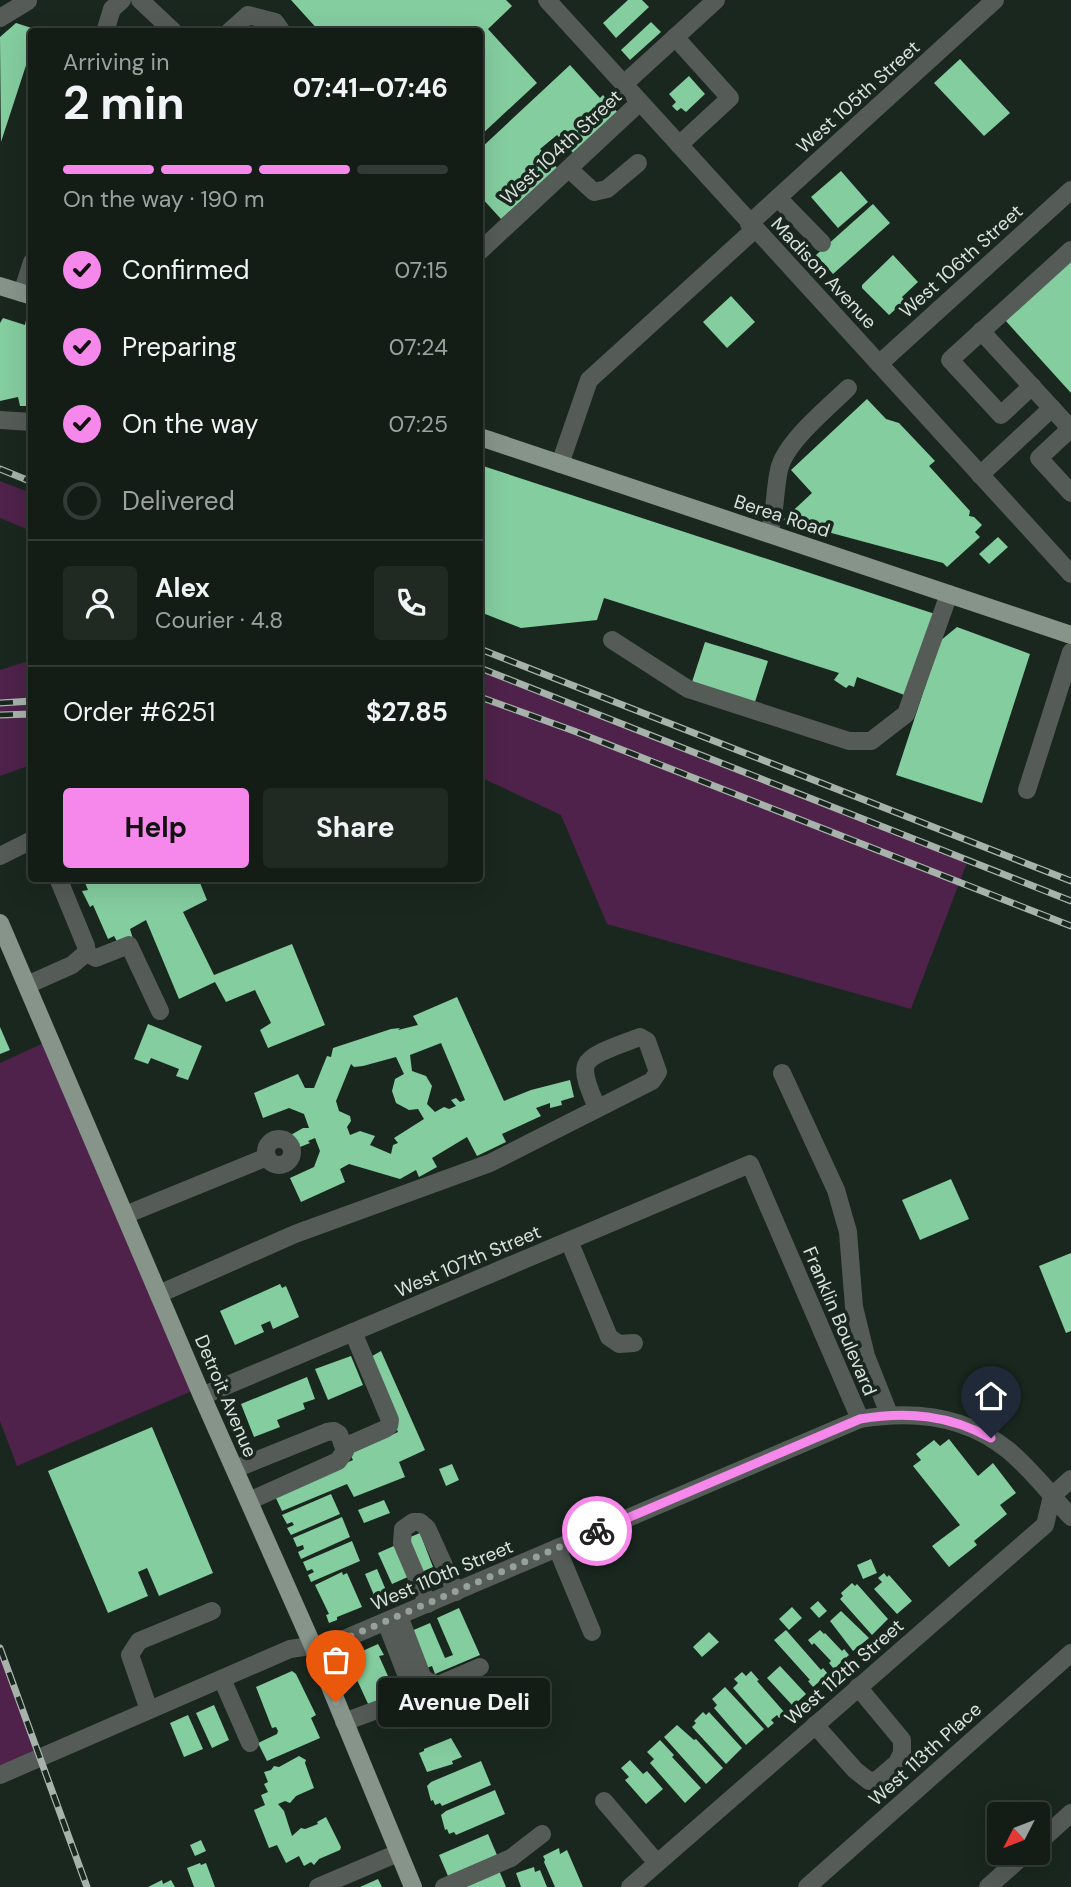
<!DOCTYPE html>
<html lang="en">
<head>
<meta charset="utf-8">
<style>
  body { margin:0; font-family:"DM Sans",sans-serif; background:#202a23; color:#f1f3f6; height:100vh; display:flex; flex-direction:column; font-size:26px; white-space:nowrap }
  * { box-sizing:border-box; margin:0 }
  p { font-size:23px; color:#9da2a1 }
  .icon { flex:none; width:38px; height:38px; fill:none; stroke:currentColor; stroke-width:2; stroke-linecap:round; stroke-linejoin:round }
  .map { position:relative; flex:1; overflow:hidden }
  .sheet { position:absolute; left:28px; top:28px; width:455px; height:854px; display:flex; flex-direction:column; background:#131d16; border-radius:7px; box-shadow:0 7px 28px #0002,0 0 0 2px #323b35 }
  .sheet>* { flex:none }
  .needle { width:46px; rotate:228deg }
  .controls { position:absolute; left:987px; top:1802px; display:grid; gap:14px }
  .controls a { display:grid; place-items:center; width:63px; height:63px; border-radius:7px; background:#131d16; box-shadow:0 7px 28px #0002,0 0 0 2px #323b35; font-size:35px }
  .pin { position:absolute; display:grid; place-items:center; width:60px; height:60px; color:#fff; margin:-72px -30px; border-radius:50% 50% 50% 0; rotate:-45deg; box-shadow:0 0 7px #0007 }
  .pin .icon { rotate:45deg }
  .courier { position:absolute; display:grid; place-items:center; width:70px; height:70px; margin:-35px; border:5px solid #f788eb; border-radius:50%; background:#fff; color:#222; box-shadow:0 2px 9px #0007 }
  .bubble { position:absolute; height:49px; border-radius:7px; background:#131d16; box-shadow:0 7px 28px #0002,0 0 0 2px #323b35; font-size:23px; font-weight:700; line-height:49px; text-align:center }
  .headline em { font-style:normal; font-weight:700 }
  .headline div { display:flex; flex-direction:column-reverse }
  .headline { display:flex; align-items:center; justify-content:space-between; height:119px; padding:0 35px }
  h1 { font-size:46px; font-weight:700; line-height:52px }
  .bar { display:grid; grid-template-columns:repeat(4,1fr); gap:10px 7px; align-content:center; height:84px; padding:0 35px }
  .bar i { height:9px; border-radius:5px; background:#323b35 }
  .bar .selected { background:#f788eb }
  .bar p { grid-column:span 4 }
  .line { display:flex; align-items:center; gap:18px; padding:0 35px; border-top:2px solid #323b35 }
  .line div { flex:1 }
  .round { display:grid; place-items:center; flex:none; width:74px; height:74px; border-radius:7px; background:#202a23 }
  ol { padding:0 35px; list-style:none }
  li { display:flex; align-items:center; gap:21px; height:77px }
  li p { margin-inline-start:auto }
  li .icon { padding:7px; border-radius:50%; background:#f788eb; color:#111; stroke-width:4 }
  li:last-child { color:#9da2a1 }
  li i { width:38px; height:38px; border:4px solid #323b35; border-radius:50% }
  .action { display:flex; gap:14px; margin-top:auto; padding:14px 35px }
  .action a { flex:1; height:80px; border-radius:7px; background:#f788eb; color:#111; font-size:28px; font-weight:700; line-height:80px; text-align:center }
  .action a+a { background:#202a23; color:#f1f3f6 }
  .map>svg:first-child { display:block }
</style>
</head>
<body>
<div class="map">
<svg width="1071" height="1887" viewBox="0 0 1071 1887">
  <rect width="100%" height="100%" fill="#19271e"/>
  <g fill="#4e224a">
    <path d="M0,481L31,493V531L0,518Z"/>
    <path d="M31,660V765L0,776V670Z"/>
    <path d="M480,669L968,860L911,1009L607,924L561,815L480,777Z"/>
    <path d="M50,1040L199,1388L17,1466L0,1421V1063Z"/>
    <path d="M0,1648L40,1757L0,1775Z"/>
  </g>
  <g fill="#84cd9f" fill-rule="evenodd">
    <path d="M291,0H506L512,6L488,29L537,83L480,136V32H320Z"/>
    <path d="M628,0H642L649,7L616,38L603,23Z"/>
    <path d="M651,22L661,32L630,60L621,50Z"/>
    <path d="M16,23L41,31L32,32V47L1,142L0,37Z"/>
    <path d="M960,59L1010,113L984,136L934,83Z"/>
    <path d="M570,65L600,98L603,95L618,113L574,154L557,135L540,149L557,168L501,219L480,196V149Z"/>
    <path d="M689,76L705,94L686,112L681,108L677,111L672,106L676,102L669,94Z"/>
    <path d="M841,171L868,202L838,228L811,197Z"/>
    <path d="M873,204L890,223L833,274L816,255Z"/>
    <path d="M893,255L918,282L902,297L905,301L889,315L862,288V285Z"/>
    <path d="M1071,261V393L1005,320Z"/>
    <path d="M731,296L755,322L727,348L703,322Z"/>
    <path d="M3,318L25,325L26,320L32,322V406H20L18,397L0,401V323Z"/>
    <path d="M867,399L886,419L899,423L935,461L929,466L970,511L969,516L974,517L982,525L975,532L980,537L947,567L943,563L783,520L812,493L791,470Z"/>
    <path d="M480,465L935,614L907,696L857,677L854,687L849,685L846,688L834,680L839,673L604,598L597,620L521,628L480,612Z"/>
    <path d="M998,537L1008,547L989,564L979,554Z"/>
    <path d="M957,627L1030,654L982,803L896,775L940,641Z"/>
    <path d="M705,642L768,661L754,705L691,685Z"/>
    <path d="M83,878H198L207,900L183,912L214,975L292,944L325,1025L268,1048L260,1030L271,1023L255,990L226,1002L215,982L179,999L146,920L130,929L133,939L119,945L114,936L108,939L93,905L90,907L82,891L88,890Z"/>
    <path d="M457,997L504,1101L531,1090L570,1080L574,1097L561,1101L562,1105L550,1108V1103L536,1108L541,1116L502,1134L506,1142L477,1156L467,1137L432,1158L437,1167L419,1177L416,1170L400,1179L349,1164L340,1169L345,1182L301,1202L290,1178L314,1167L320,1151L315,1138L308,1141L310,1143L295,1149L289,1136L303,1128H309L304,1114L289,1108L263,1118L254,1093L298,1074L305,1088H314L327,1056L331,1057L333,1048L391,1029L400,1028L398,1030L418,1025L413,1016ZM441,1043L465,1100L460,1102L456,1098L451,1100L456,1106L449,1109L444,1107L435,1112L427,1104L432,1086L426,1076L412,1071L410,1055ZM396,1057L404,1074L395,1079L392,1091L396,1103L409,1110L418,1109L424,1119L394,1138L398,1143L393,1145L391,1154L370,1145L375,1136L360,1131L350,1135L347,1127L351,1121L350,1116L339,1111L336,1101L351,1064L354,1067L363,1066Z"/>
    <path d="M148,1024L202,1046L188,1080L176,1076L179,1069L151,1058L148,1064L134,1059Z"/>
    <path d="M0,1027L10,1050L0,1054Z"/>
    <path d="M951,1179L969,1219L920,1240L902,1200Z"/>
    <path d="M1071,1253V1331L1066,1333L1039,1266Z"/>
    <path d="M280,1284L282,1288L286,1286L299,1317L273,1329L270,1321L261,1325L264,1332L235,1345L220,1311Z"/>
    <path d="M381,1351L425,1450L399,1462L405,1477L354,1497L347,1484L282,1511L274,1494L353,1460L350,1454L398,1432L367,1359Z"/>
    <path d="M351,1356L363,1385L328,1400L315,1369Z"/>
    <path d="M307,1377L315,1399L303,1403L305,1409L277,1420L280,1427L254,1437L241,1404Z"/>
    <path d="M152,1427L213,1573L159,1596L147,1568L138,1572L148,1596L108,1613L48,1471Z"/>
    <path d="M949,1439L978,1476L993,1463L1016,1493L1000,1505L1007,1514L974,1541L977,1545L949,1567L932,1546L960,1525L913,1466L921,1460L916,1454L934,1440L940,1446Z"/>
    <path d="M452,1464L459,1480L446,1486L439,1469Z"/>
    <path d="M331,1494L340,1514L291,1535L287,1528L294,1525L292,1522L287,1524L282,1515Z"/>
    <path d="M384,1500L390,1513L364,1523L358,1510Z"/>
    <path d="M342,1517L350,1537L301,1559L298,1552L304,1549L303,1545L297,1547L293,1538Z"/>
    <path d="M420,1533L433,1567L417,1574L403,1540Z"/>
    <path d="M352,1541L360,1561L311,1582L308,1575L314,1572L312,1569L307,1571L303,1562Z"/>
    <path d="M396,1545L410,1576L392,1584L378,1553Z"/>
    <path d="M871,1559L877,1573L863,1579L857,1565Z"/>
    <path d="M377,1569L388,1595L376,1600L365,1574Z"/>
    <path d="M342,1572L343,1575L347,1573L362,1607L337,1617V1620L329,1623L326,1615L329,1614L315,1585Z"/>
    <path d="M884,1573L887,1577L889,1575L912,1601L897,1614L874,1589L882,1582L878,1578Z"/>
    <path d="M852,1583L855,1586L857,1584L888,1619L872,1635L840,1599L843,1596L841,1593Z"/>
    <path d="M818,1601L827,1611L819,1618L810,1608Z"/>
    <path d="M792,1607L802,1618L789,1630L779,1619Z"/>
    <path d="M459,1608L480,1655L435,1674L432,1666L424,1669L409,1632L430,1623L445,1658L453,1655L437,1618Z"/>
    <path d="M841,1611L869,1638L853,1651L830,1621Z"/>
    <path d="M786,1630L821,1670L823,1668L828,1674L813,1687L808,1681L810,1680L774,1640Z"/>
    <path d="M820,1630L824,1634L825,1633L842,1651L844,1649L849,1655L834,1669L829,1663L831,1661L814,1643L812,1645L808,1640Z"/>
    <path d="M709,1632L719,1642L702,1657L693,1647Z"/>
    <path d="M378,1644L384,1655L379,1656L396,1694L369,1706L347,1658Z"/>
    <path d="M780,1666L806,1694L793,1706L767,1678Z"/>
    <path d="M292,1671L296,1674L316,1715L311,1718L320,1738L267,1761L258,1743L277,1734L278,1731L276,1727L272,1728L256,1687Z"/>
    <path d="M751,1671L759,1680L757,1681L785,1713L779,1718L777,1715L771,1720L774,1723L768,1728L733,1688L738,1683L734,1679L742,1672L746,1676Z"/>
    <path d="M725,1687L764,1729L746,1745L714,1708L717,1705L712,1699Z"/>
    <path d="M469,1690L471,1694L473,1693L479,1707L477,1709L440,1728L432,1710L443,1706L441,1701Z"/>
    <path d="M214,1705L229,1740L212,1748L196,1713Z"/>
    <path d="M703,1712L706,1715L709,1712L742,1748L726,1764L692,1727L696,1723L694,1721Z"/>
    <path d="M188,1715L203,1749L184,1757L170,1723Z"/>
    <path d="M677,1725L694,1740L696,1739L723,1768L706,1784L664,1737Z"/>
    <path d="M451,1738L462,1757L452,1761L453,1764L427,1772L419,1753L424,1751V1749Z"/>
    <path d="M660,1740L674,1755L672,1757L701,1788L685,1803L650,1763L654,1759L647,1752Z"/>
    <path d="M299,1756L306,1760L305,1763L314,1788L296,1796L290,1803L285,1801L278,1804L284,1811L292,1836L301,1828L305,1829L318,1824L317,1822L326,1817L341,1847L340,1850L319,1859L314,1865L311,1862L304,1866L299,1856L286,1863L277,1845L269,1848L254,1810L265,1805L261,1795L268,1792L264,1784L268,1782L264,1772L271,1770L274,1766L279,1767Z"/>
    <path d="M630,1760L643,1774L647,1771L663,1789L646,1804L625,1780L629,1777L621,1768Z"/>
    <path d="M481,1761L491,1785L442,1806L440,1803L435,1805L433,1800L431,1801L427,1786L431,1782Z"/>
    <path d="M495,1790L505,1814L456,1835L454,1832L449,1834L447,1829L445,1830L441,1815L446,1811Z"/>
    <path d="M488,1834L497,1855L448,1876L439,1855Z"/>
    <path d="M201,1840L206,1851L195,1856L190,1845Z"/>
    <path d="M559,1848L560,1854L567,1850L583,1887H555L544,1862L545,1860L543,1856Z"/>
    <path d="M200,1863L201,1865L206,1863L215,1887H194L187,1868Z"/>
    <path d="M534,1867L535,1872L540,1870L547,1887H521L516,1873Z"/>
    <path d="M498,1868L506,1887H453Z"/>
    <path d="M378,1879L382,1887H360Z"/>
    <path d="M162,1880L163,1884L171,1880L175,1887H148Z"/>
  </g>
  <g fill="none" stroke-linecap="round" stroke-linejoin="round">
    <g stroke="#555b57" stroke-width="18">
      <path d="M140,0L174,32"/>
      <path d="M547,0L1071,574"/>
      <path d="M0,18L28,1"/>
      <path d="M105,32L112,9L122,0"/>
      <path d="M229,32L248,15L275,22L282,32"/>
      <path d="M675,37L730,98L679,145"/>
      <path d="M624,84L716,0"/>
      <path d="M569,169L594,192L607,189L638,163"/>
      <path d="M778,198L822,243"/>
      <path d="M749,224L995,0"/>
      <path d="M480,251L640,102"/>
      <path d="M22,293L32,262"/>
      <path d="M981,331L1071,429"/>
      <path d="M879,364L1071,190"/>
      <path d="M1032,386L1001,415L950,360L1071,250"/>
      <path d="M0,420L32,422"/>
      <path d="M1070,429L1039,458L1071,493"/>
      <path d="M560,464L589,380L755,229"/>
      <path d="M980,475L1052,408"/>
      <path d="M769,534C776,511 774,493 779,470C785,442 828,408 848,388"/>
      <path d="M612,640L688,689L849,741H871L906,714L949,594"/>
      <path d="M1027,790L1071,652"/>
      <path d="M0,856L32,840"/>
      <path d="M86,953L96,958L129,945L160,1011"/>
      <path d="M27,985L72,965L86,953V946L58,878"/>
      <path d="M782,1073L836,1190L848,1232L854,1307L866,1356L889,1414"/>
      <circle cx="279" cy="1152" r="13"/>
      <path d="M125,1215L267,1157"/>
      <path d="M569,1241L609,1337L619,1344L634,1343"/>
      <path d="M159,1294L295,1234L490,1163L652,1081L658,1072L647,1041L640,1037C628,1042 590,1053 586,1065C582,1076 593,1097 597,1108"/>
      <path d="M202,1396L750,1164L860,1419"/>
      <path d="M344,1447L385,1429L389,1426L390,1420L353,1332"/>
      <path d="M235,1469L327,1432L334,1431L339,1434L345,1451L338,1461L249,1501"/>
      <path d="M557,1548L592,1632"/>
      <path d="M428,1604L402,1543L403,1529L413,1522H420L427,1528L456,1592"/>
      <path d="M399,1616L422,1676L427,1681L438,1685L480,1667"/>
      <path d="M222,1679L250,1743"/>
      <path d="M149,1710L130,1655L139,1641L212,1611"/>
      <path d="M344,1722L412,1697L413,1692L386,1622"/>
      <path d="M815,1725L855,1770L869,1781L877,1780L897,1763L902,1753V1740L858,1687"/>
      <path d="M0,1775L290,1649L337,1642L860,1419C913,1410 965,1415 1008,1450C1031,1469 1051,1495 1071,1517"/>
      <path d="M604,1801L657,1863"/>
      <path d="M1038,1843L1071,1813"/>
      <path d="M318,1887L398,1853"/>
      <path d="M444,1887L511,1858L542,1834"/>
      <path d="M630,1887L1045,1525L1052,1496L1071,1479"/>
      <path d="M807,1887L1071,1653"/>
      <path d="M988,1887L1026,1853"/>
    </g>
    <g stroke="#86948a" stroke-width="18">
      <path d="M0,286L32,296"/>
      <path d="M480,437L1071,635"/>
      <path d="M0,923L202,1396L320,1662L413,1887"/>
    </g>
    <g stroke="#a7b2ab" stroke-width="7">
      <g id="rail">
        <path d="M0,469L32,482"/>
        <path d="M480,649L1071,881"/>
        <path d="M480,668L1071,901"/>
        <path d="M480,697L574,731L1071,926"/>
        <path d="M0,703L32,701"/>
        <path d="M0,715L32,714"/>
        <path d="M0,1648L87,1887"/>
      </g>
    </g>
    <use href="#rail" stroke="#19271e" stroke-width="4.5" stroke-dasharray="13" stroke-linecap="butt"/>
  </g>
  <g fill="none" stroke-linecap="round" stroke-linejoin="round">
    <path stroke="#96a19a" stroke-width="7" stroke-dasharray="0 12.6" d="M336,1702L313,1645L337,1642L597,1531"/>
    <path stroke="#f788eb" stroke-width="9" d="M597,1531L860,1419C907,1411 949,1415 991,1438"/>
  </g>
  <g text-anchor="middle" dominant-baseline="central" stroke-width="7" stroke-linejoin="round" paint-order="stroke">
    <g font-size="19" fill="#d9e2dc" stroke="#19271e">
      <text transform="translate(858 97) rotate(-42)">West 105th Street</text>
      <text transform="translate(561 147) rotate(-43)">West 104th Street</text>
      <text transform="translate(961 261) rotate(-42)">West 106th Street</text>
      <text transform="translate(824 273) rotate(47)">Madison Avenue</text>
      <text transform="translate(782 516) rotate(18)">Berea Road</text>
      <text transform="translate(468 1261) rotate(-23)">West 107th Street</text>
      <text transform="translate(840 1321) rotate(67)">Franklin Boulevard</text>
      <text transform="translate(226 1396) rotate(67)">Detroit Avenue</text>
      <text transform="translate(442 1575) rotate(-23)">West 110th Street</text>
      <text transform="translate(844 1672) rotate(-41)">West 112th Street</text>
      <text transform="translate(925 1754) rotate(-42)">West 113th Place</text>
    </g>
  </g>
</svg>
<div class="controls">
<a><svg class="needle" viewBox="-14 -14 28 28"><path d="M0-13l5 13h-10z" fill="#e53935"/><path d="M0 13l5-13h-10z" fill="#9da2a1"/></svg></a>
</div>
<div class="pin" style="left:336px;top:1702px;background:#ea580c"><svg class="icon" aria-label="bag" viewBox="0 0 24 24"><path d="M5 8h14l-1 12H6zM9 8a3 3 0 0 1 6 0"/></svg></div>
<div class="pin" style="left:991px;top:1438px;background:#1f2937"><svg class="icon" aria-label="home" viewBox="0 0 24 24"><path d="M3 11l9-7 9 7M6 9v11h12V9"/></svg></div>
<div class="courier" style="left:597px;top:1531px"><svg class="icon" aria-label="bike" viewBox="0 0 24 24"><circle cx="6" cy="16" r="4"/><circle cx="18" cy="16" r="4"/><path d="M6 16l4-8h5l3 8M10 8l3 8H6M13 5h3"/></svg></div>
<div class="bubble" style="left:378px;top:1678px;width:172px">Avenue Deli</div>
<section class="sheet">
<div class="headline"><div><h1>2 min</h1><p>Arriving in</p></div><em>07:41–07:46</em></div>
<div class="bar"><i class="selected"></i><i class="selected"></i><i class="selected"></i><i></i><p>On the way · 190 m</p></div>
<ol>
<li><svg class="icon" aria-label="check" viewBox="0 0 24 24"><path d="M5 12l5 5 9-10"/></svg>Confirmed<p>07:15</p></li>
<li><svg class="icon" aria-label="check" viewBox="0 0 24 24"><path d="M5 12l5 5 9-10"/></svg>Preparing<p>07:24</p></li>
<li><svg class="icon" aria-label="check" viewBox="0 0 24 24"><path d="M5 12l5 5 9-10"/></svg>On the way<p>07:25</p></li>
<li><i></i>Delivered</li>
</ol>
<div class="line" style="height:126px"><a class="round"><svg class="icon" aria-label="person" viewBox="0 0 24 24"><circle cx="12" cy="8" r="4"/><path d="M4 21q1-7 8-7t8 7"/></svg></a><div><b>Alex</b><p>Courier · 4.8</p></div><a class="round"><svg class="icon" aria-label="phone" viewBox="0 0 24 24"><path d="M5 4h4l2 5-3 2q2 4 5 5l2-3 5 2v4C11 20 4 13 5 4z"/></svg></a></div>
<div class="line" style="height:91px"><div>Order #6251</div><b>$27.85</b></div>
<div class="action"><a>Help</a><a>Share</a></div>
</section>
</div>
</body>
</html>
